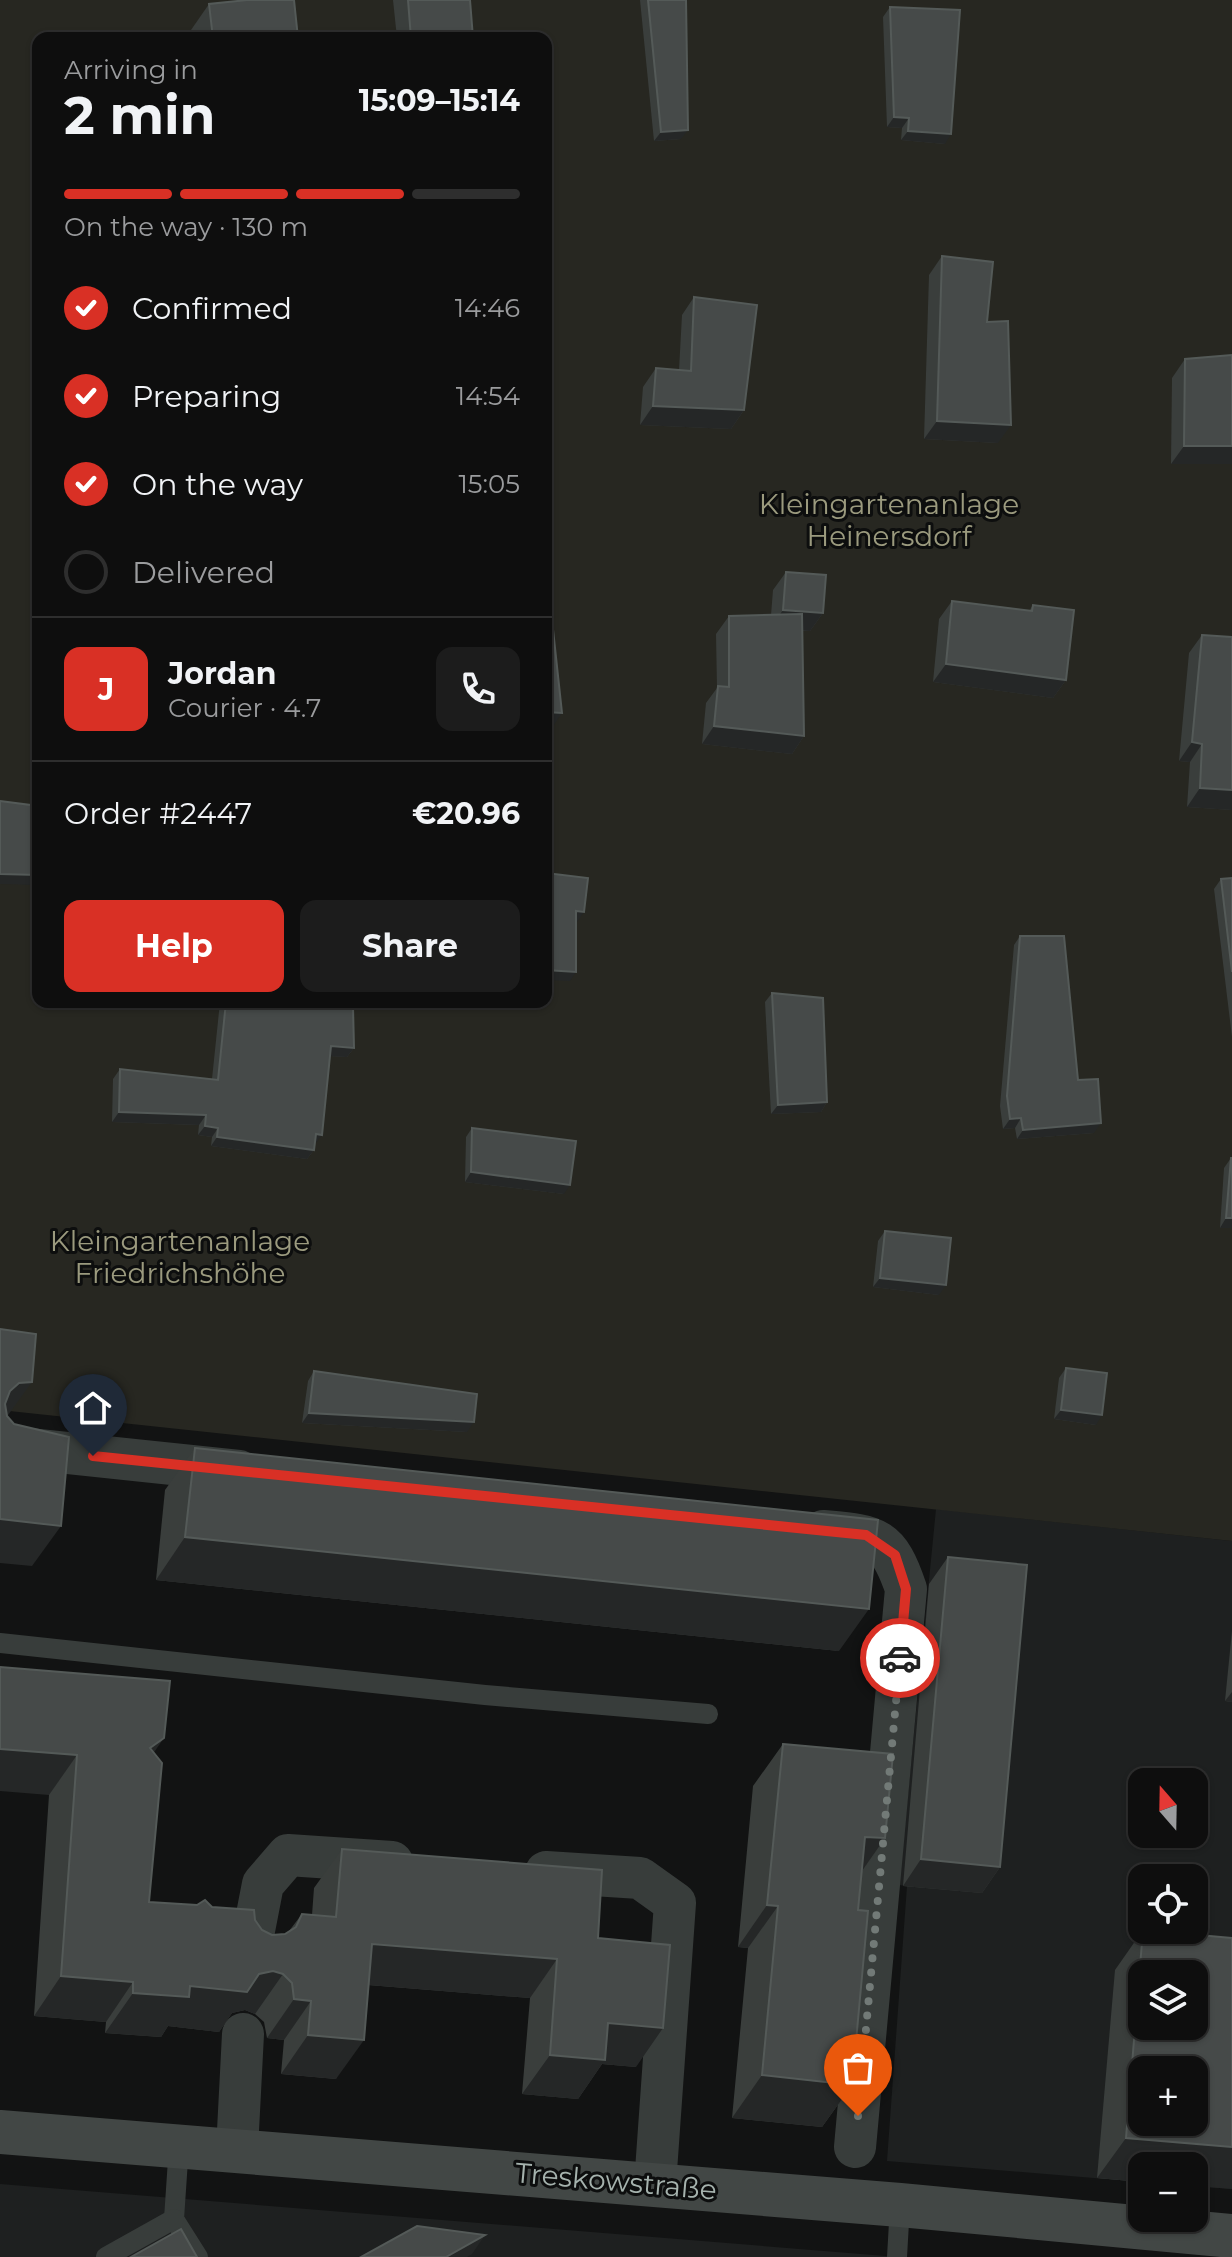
<!DOCTYPE html>
<html lang="en">
<head>
<meta charset="utf-8">
<style>
  body { margin:0; font-family:Montserrat,sans-serif; background:#1c1c1c; color:#f1f3f6; height:100vh; display:flex; flex-direction:column; font-size:30px; white-space:nowrap }
  * { box-sizing:border-box; margin:0 }
  p { font-size:26px; color:#9b9c9e }
  .icon { flex:none; width:44px; height:44px; fill:none; stroke:currentColor; stroke-width:2; stroke-linecap:round; stroke-linejoin:round }
  .map { position:relative; flex:1; overflow:hidden }
  .panel { position:absolute; left:32px; top:32px; width:520px; height:976px; display:flex; flex-direction:column; background:#0e0e0e; border-radius:16px; box-shadow:0 2px 6px #0004,0 0 0 2px #2e2e2e }
  .panel>* { flex:none }
  .needle { width:52px; rotate:340deg }
  .tools { position:absolute; left:1128px; top:1768px; display:grid; gap:16px }
  .tools a { display:grid; place-items:center; width:80px; height:80px; border-radius:16px; background:#0e0e0e; box-shadow:0 2px 6px #0004,0 0 0 2px #2e2e2e; font-size:40px }
  .pin { position:absolute; display:grid; place-items:center; width:68px; height:68px; color:#fff; margin:-82px -34px; border-radius:50% 50% 50% 0; rotate:-45deg; box-shadow:0 0 8px #0007 }
  .pin .icon { rotate:45deg }
  .courier { position:absolute; display:grid; place-items:center; width:80px; height:80px; margin:-40px; border:6px solid #d93025; border-radius:50%; background:#fff; color:#222; box-shadow:0 2px 10px #0007 }
  .head em { font-style:normal; font-weight:700 }
  .head div { display:flex; flex-direction:column-reverse }
  .head { display:flex; align-items:center; justify-content:space-between; height:136px; padding:0 32px }
  h1 { font-size:52px; font-weight:700; line-height:60px }
  .bar { display:grid; grid-template-columns:repeat(4,1fr); gap:12px 8px; align-content:center; height:96px; padding:0 32px }
  .bar i { height:10px; border-radius:6px; background:#2e2e2e }
  .bar .on { background:#d93025 }
  .bar p { grid-column:span 4 }
  .line { display:flex; align-items:center; gap:20px; padding:0 32px; border-top:2px solid #2e2e2e }
  .line div { flex:1 }
  .round { display:grid; place-items:center; flex:none; width:84px; height:84px; border-radius:16px; background:#1c1c1c }
  ol { padding:0 32px; list-style:none }
  li { display:flex; align-items:center; gap:24px; height:88px }
  li p { margin-inline-start:auto }
  li .icon { padding:8px; border-radius:50%; background:#d93025; color:#fff; stroke-width:4 }
  li:last-child { color:#9b9c9e }
  li i { width:44px; height:44px; border:4px solid #2e2e2e; border-radius:50% }
  .action { display:flex; gap:16px; margin-top:auto; padding:16px 32px }
  .action a { flex:1; height:92px; border-radius:16px; background:#d93025; color:#fff; font-size:32px; font-weight:700; line-height:92px; text-align:center }
  .action a+a { background:#1c1c1c; color:#f1f3f6 }
  .map>svg:first-child { display:block }
</style>
</head>
<body>
<div class="map">
<svg width="1232" height="2257" viewBox="0 0 1232 2257">
  <rect width="100%" height="100%" fill="#121313"/>
  <g fill="#1e2020" fill-rule="evenodd">
    <path d="M936,1509L1232,1541V2189L1194,2186V2166H1142V2182L887,2161L907,1886L899,1885ZM1142,1782H1194V1834H1142ZM1142,1878H1194V1930H1142ZM1142,1974H1194V2026H1142ZM1142,2070H1194V2122H1142Z"/>
    <path d="M0,2184L898,2257H0Z"/>
  </g>
  <path fill="#272721" fill-rule="evenodd" d="M0,0H1232V1541L0,1410ZM38,38H546V1002H38Z"/>
  <g fill="none" stroke-linecap="round" stroke-linejoin="round">
    <g stroke="#383d3b" stroke-width="20">
      <path d="M0,1643L485,1695L708,1714"/>
      <path d="M179,2145L174,2219L198,2257"/>
      <path d="M106,2257L174,2219"/>
      <path d="M897,2257L900,2205"/>
    </g>
    <g stroke="#383d3b" stroke-width="42">
      <path d="M0,1446L239,1471"/>
      <path d="M823,1531C877,1536 888,1536 906,1589L855,2147"/>
      <path d="M546,1872L640,1878L675,1903L655,2185"/>
      <path d="M250,1951L263,1884L288,1855L392,1862"/>
      <path d="M237,2150L243,2034"/>
    </g>
    <path stroke="#424745" stroke-width="44" d="M0,2132L900,2205L1232,2236"/>
  </g>
  <g fill="#3a3e3c">
    <path d="M393,0H470L473,38H397Z"/>
    <path d="M640,0H686L681,139L654,141Z"/>
    <path d="M209,4L298,38H192L191,30Z"/>
    <path d="M890,7L945,144L901,140L902,128L887,127L883,17Z"/>
    <path d="M942,256L987,322L998,443L924,439L929,275Z"/>
    <path d="M694,297L744,410L731,429L640,425L643,387L656,368L679,370L682,315Z"/>
    <path d="M1232,355V464H1171L1172,378L1185,359Z"/>
    <path d="M786,572L823,613L810,631H802L804,736L792,754L702,744L706,703L717,688L716,634L729,616L771,615L773,590Z"/>
    <path d="M952,601L1029,611L1033,605L1066,680L1053,698L933,682L939,619Z"/>
    <path d="M1202,635L1232,810L1187,807L1190,762L1179,761L1189,653Z"/>
    <path d="M1232,878V1037L1214,889L1221,879Z"/>
    <path d="M1020,936L1078,1080L1094,1133L1017,1139L1015,1128L1003,1129L1000,1106L1014,945Z"/>
    <path d="M772,993L827,1102L821,1112L771,1114L765,1002Z"/>
    <path d="M220,1002H313V1008L354,1048L347,1057L330,1056L314,1150L307,1159L211,1146L212,1137L198,1135L199,1125L112,1122L113,1079L120,1069L212,1079Z"/>
    <path d="M472,1128L564,1194L465,1182L466,1137Z"/>
    <path d="M1231,1158H1232V1228H1220L1224,1168Z"/>
    <path d="M885,1231L939,1295L873,1287L878,1241Z"/>
    <path d="M1066,1368L1096,1425L1054,1419L1059,1378Z"/>
    <path d="M314,1371L467,1432L302,1423L308,1381Z"/>
    <path d="M195,1448L839,1651L156,1580L165,1490Z"/>
    <path d="M948,1557L1000,1867L982,1893L903,1886L929,1584Z"/>
    <path d="M1232,1631V1702L1225,1701Z"/>
    <path d="M0,1667L154,1753L149,1902L212,1907L255,1920L262,1930L272,1935L285,1934L289,1931L302,1914L312,1915L314,1888L342,1849L598,1938L636,2067L602,2064L578,2099L522,2094L530,1998L368,1985L336,2079L281,2074L284,2040L267,2038L264,2022L255,2014L245,2010L232,2013L219,2032L168,2026L161,2037L105,2033L106,2022L34,2016L49,1795Z"/>
    <path d="M783,1744L885,1838L862,1872L858,1910L852,2085L822,2127L732,2118L748,1948L738,1947L753,1786Z"/>
    <path d="M1143,1930L1142,2182L1097,2178L1115,1970Z"/>
  </g>
  <g fill="#252727">
    <path d="M894,117L909,118L902,128L887,127Z"/>
    <path d="M688,130L681,139L654,141L661,132Z"/>
    <path d="M908,131L951,134L945,144L901,140Z"/>
    <path d="M653,406L744,410L731,429L640,425Z"/>
    <path d="M937,421L1011,425L998,443L924,439Z"/>
    <path d="M1184,446H1232V464H1171Z"/>
    <path d="M783,610L823,613L810,631L770,629Z"/>
    <path d="M946,664L1066,680L1053,698L933,682Z"/>
    <path d="M546,712L562,713L549,732L546,731Z"/>
    <path d="M714,726L804,736L792,754L702,744Z"/>
    <path d="M1192,742L1202,744L1190,762L1179,761Z"/>
    <path d="M1200,788L1232,790V810L1187,807Z"/>
    <path d="M0,874L38,875V885L0,884Z"/>
    <path d="M576,911L584,912L577,922L570,921Z"/>
    <path d="M546,970L576,972L570,981L546,980Z"/>
    <path d="M331,1046L354,1048L347,1057L324,1056Z"/>
    <path d="M827,1102L821,1112L771,1114L778,1105Z"/>
    <path d="M119,1112L206,1115L199,1125L112,1122Z"/>
    <path d="M1021,1118L1015,1128L1003,1129L1010,1119Z"/>
    <path d="M1101,1123L1094,1133L1017,1139L1023,1130Z"/>
    <path d="M205,1126L218,1128L212,1137L198,1135Z"/>
    <path d="M316,1134L322,1135L315,1144Z"/>
    <path d="M217,1137L314,1150L307,1159L211,1146Z"/>
    <path d="M471,1172L570,1185L564,1194L465,1182Z"/>
    <path d="M1226,1218H1232V1228H1220Z"/>
    <path d="M880,1278L946,1285L939,1295L873,1287Z"/>
    <path d="M32,1382L3,1422L0,1404L10,1391L19,1383Z"/>
    <path d="M1061,1410L1102,1415L1096,1425L1054,1419Z"/>
    <path d="M309,1413L474,1422L467,1432L302,1423Z"/>
    <path d="M0,1519L61,1526L32,1566L0,1563Z"/>
    <path d="M185,1537L869,1609L839,1651L156,1580Z"/>
    <path d="M1232,1692V1702L1225,1701Z"/>
    <path d="M164,1738L136,1778L150,1748Z"/>
    <path d="M0,1749L77,1755L49,1795L0,1791Z"/>
    <path d="M865,1837L885,1838L855,1881Z"/>
    <path d="M921,1859L1000,1867L982,1893L903,1886Z"/>
    <path d="M767,1905L778,1906L748,1948L738,1947Z"/>
    <path d="M372,1944L557,1959L530,1998L344,1983Z"/>
    <path d="M273,1971L283,1974L255,2014L245,2010L232,2013L219,2032L168,2026L161,2037L105,2033L133,1993L190,1986Z"/>
    <path d="M61,1976L133,1982L106,2022L34,2016Z"/>
    <path d="M294,1999L311,2001L284,2040L267,2038Z"/>
    <path d="M608,2023L663,2028L636,2067L602,2064L578,2099L522,2094L550,2055Z"/>
    <path d="M308,2035L364,2040L336,2079L281,2074Z"/>
    <path d="M762,2075L852,2085L822,2127L732,2118Z"/>
    <path d="M1126,2138L1232,2147V2189L1194,2186V2166H1142V2182L1097,2178Z"/>
    <path d="M485,2235L472,2254L467,2257H446Z"/>
  </g>
  <g fill="#464a49" stroke="#545a58" stroke-width="2" fill-rule="evenodd">
    <path d="M247,0H294L298,38H213L209,4Z"/>
    <path d="M408,0H470L473,38H411Z"/>
    <path d="M648,0H686L688,130L661,132Z"/>
    <path d="M890,7L960,10L951,134L908,131L909,118L894,117Z"/>
    <path d="M942,256L993,262L987,322L1008,321L1011,425L937,421Z"/>
    <path d="M694,297L757,305L744,410L653,406L656,368L691,371Z"/>
    <path d="M1232,355V446H1184L1185,359Z"/>
    <path d="M786,572L826,575L823,613L783,610Z"/>
    <path d="M952,601L1032,611L1033,605L1074,610L1066,680L946,664Z"/>
    <path d="M802,614L804,736L714,726L718,686L729,687V616Z"/>
    <path d="M546,620H552L562,713L546,712Z"/>
    <path d="M1202,635L1232,637V790L1200,788L1202,744L1192,742Z"/>
    <path d="M0,801L38,806V875L0,874Z"/>
    <path d="M546,873L588,878L584,912L576,911V972L546,970Z"/>
    <path d="M1232,878V972L1221,879Z"/>
    <path d="M1020,936H1064L1078,1080L1098,1079L1101,1123L1023,1130L1021,1118L1010,1119L1007,1096Z"/>
    <path d="M772,993L823,998L827,1102L778,1105Z"/>
    <path d="M226,1002H313V1008L353,1007L354,1048L331,1046L322,1135L316,1134L314,1150L217,1137L218,1128L205,1126L206,1115L119,1112L120,1069L218,1080Z"/>
    <path d="M472,1128L576,1141L570,1185L471,1172Z"/>
    <path d="M1231,1158H1232V1218H1226Z"/>
    <path d="M885,1231L951,1238L946,1285L880,1278Z"/>
    <path d="M0,1329L36,1334L32,1382L19,1383L10,1391L5,1404L7,1416L14,1424L69,1437L61,1526L0,1519Z"/>
    <path d="M1066,1368L1107,1373L1102,1415L1061,1410Z"/>
    <path d="M314,1371L477,1394L474,1422L309,1413Z"/>
    <path d="M195,1448L878,1520L869,1609L185,1537Z"/>
    <path d="M948,1557L1027,1565L1000,1867L921,1859Z"/>
    <path d="M0,1667L170,1681L164,1738L150,1748L162,1763L149,1902L197,1905L205,1900L212,1907L254,1910L255,1920L262,1930L272,1935L285,1934L296,1927L302,1914L336,1917L342,1849L602,1870L598,1938L670,1945L663,2028L608,2023L605,2060L550,2055L557,1959L372,1944L364,2040L308,2035L311,2001L294,1999L292,1983L283,1974L273,1971L259,1974L247,1992L190,1986L189,1997L133,1993V1982L61,1976L77,1755L0,1749Z"/>
    <path d="M783,1744L893,1754L885,1838L865,1837L858,1910L868,1911L852,2085L762,2075L778,1906L767,1905Z"/>
    <path d="M1143,1930L1232,1938V2147L1126,2138ZM1142,1974H1194V2026H1142ZM1142,2070H1194V2122H1142Z"/>
    <path d="M417,2226L485,2235L446,2257H361Z"/>
    <path d="M181,2229L197,2257H131Z"/>
  </g>
  <g fill="none" stroke-linecap="round" stroke-linejoin="round">
    <path stroke="#727a77" stroke-width="8" stroke-dasharray="0 14.4" d="M858,2116L900,1658"/>
    <path stroke="#d93025" stroke-width="10" d="M93,1456L866,1535L895,1555L906,1589L900,1658"/>
  </g>
  <g text-anchor="middle" dominant-baseline="central" stroke-width="6" stroke-linejoin="round" paint-order="stroke">
    <g font-size="28" fill="#9b9a7e" stroke="#0d0e0e">
      <text x="889" y="504">Kleingartenanlage<tspan x="889" dy="32">Heinersdorf</tspan></text>
      <text x="180" y="1241">Kleingartenanlage<tspan x="180" dy="32">Friedrichshöhe</tspan></text>
    </g>
    <g font-size="28" fill="#a5b2ad" stroke="#0d0e0e">
      <text transform="translate(616 2181) rotate(5)">Treskowstraße</text>
    </g>
  </g>
</svg>
<div class="tools">
<a><svg class="needle" viewBox="-14 -14 28 28"><path d="M0-13l5 13h-10z" fill="#e53935"/><path d="M0 13l5-13h-10z" fill="#9b9c9e"/></svg></a>
<a><svg class="icon" aria-label="locate" viewBox="0 0 24 24"><circle cx="12" cy="12" r="6"/><path d="M12 2v4M12 18v4M2 12h4M18 12h4"/></svg></a>
<a><svg class="icon" aria-label="layers" viewBox="0 0 24 24"><path d="M12 4l9 5-9 5-9-5zM3 14l9 5 9-5"/></svg></a>
<a>+</a>
<a>−</a>
</div>
<div class="pin" style="left:858px;top:2116px;background:#ea580c"><svg class="icon" aria-label="bag" viewBox="0 0 24 24"><path d="M5 8h14l-1 12H6zM9 8a3 3 0 0 1 6 0"/></svg></div>
<div class="pin" style="left:93px;top:1456px;background:#1f2937"><svg class="icon" aria-label="home" viewBox="0 0 24 24"><path d="M3 11l9-7 9 7M6 9v11h12V9"/></svg></div>
<div class="courier" style="left:900px;top:1658px"><svg class="icon" aria-label="car" viewBox="0 0 24 24"><path d="M5 17H2v-5l4-1 3-4h7l3 4 3 1v5h-3M9 17h6M6 11h13"/><circle cx="7" cy="17" r="2"/><circle cx="17" cy="17" r="2"/></svg></div>
<section class="panel">
<div class="head"><div><h1>2 min</h1><p>Arriving in</p></div><em>15:09–15:14</em></div>
<div class="bar"><i class="on"></i><i class="on"></i><i class="on"></i><i></i><p>On the way · 130 m</p></div>
<ol>
<li><svg class="icon" aria-label="check" viewBox="0 0 24 24"><path d="M5 12l5 5 9-10"/></svg>Confirmed<p>14:46</p></li>
<li><svg class="icon" aria-label="check" viewBox="0 0 24 24"><path d="M5 12l5 5 9-10"/></svg>Preparing<p>14:54</p></li>
<li><svg class="icon" aria-label="check" viewBox="0 0 24 24"><path d="M5 12l5 5 9-10"/></svg>On the way<p>15:05</p></li>
<li><i></i>Delivered</li>
</ol>
<div class="line" style="height:144px"><b class="round" style="background:#d93025;color:#fff">J</b><div><b>Jordan</b><p>Courier · 4.7</p></div><a class="round"><svg class="icon" aria-label="phone" viewBox="0 0 24 24"><path d="M5 4h4l2 5-3 2q2 4 5 5l2-3 5 2v4C11 20 4 13 5 4z"/></svg></a></div>
<div class="line" style="height:104px"><div>Order #2447</div><b>€20.96</b></div>
<div class="action"><a>Help</a><a>Share</a></div>
</section>
</div>
</body>
</html>
